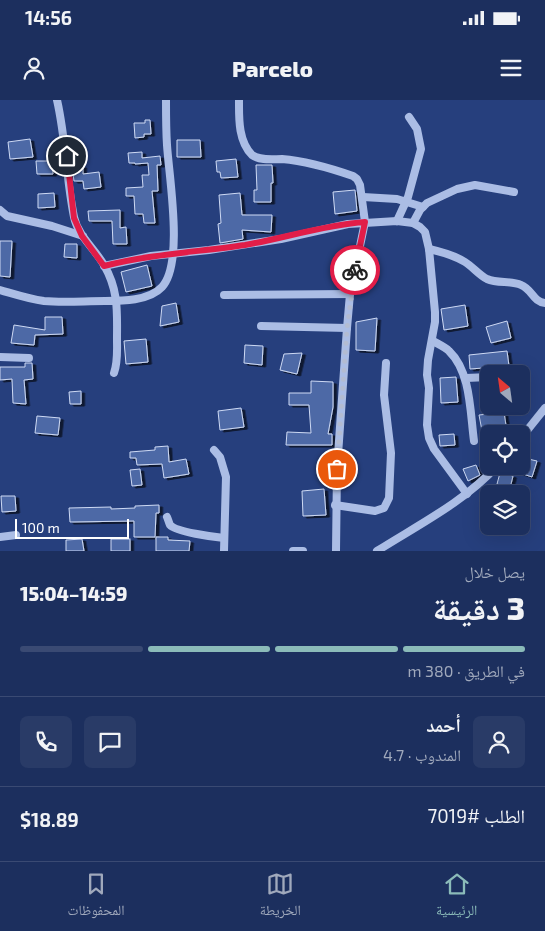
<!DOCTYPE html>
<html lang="ar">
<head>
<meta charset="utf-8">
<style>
  body { margin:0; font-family:"Exo 2","Noto Naskh Arabic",sans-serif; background:#293b67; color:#f1f3f6; direction:rtl; height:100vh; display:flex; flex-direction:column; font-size:19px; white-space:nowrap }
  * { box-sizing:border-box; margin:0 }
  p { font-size:16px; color:#a0a9bc }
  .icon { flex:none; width:28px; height:28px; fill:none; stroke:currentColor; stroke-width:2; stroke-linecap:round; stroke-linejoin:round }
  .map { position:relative; height:451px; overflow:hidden; direction:ltr }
  .details { display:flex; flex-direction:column; background:#1c2f5e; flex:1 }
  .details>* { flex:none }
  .needle { width:32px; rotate:331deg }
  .buttons { position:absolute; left:480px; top:265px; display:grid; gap:10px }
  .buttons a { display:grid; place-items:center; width:50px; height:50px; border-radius:8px; background:#1c2f5e; box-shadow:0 5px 20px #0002,0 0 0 1px #3a4a73; font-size:25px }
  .scale { position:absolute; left:15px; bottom:12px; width:114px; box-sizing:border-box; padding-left:5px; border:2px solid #fff; border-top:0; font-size:14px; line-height:18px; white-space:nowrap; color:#fff; -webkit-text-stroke:4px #263f7d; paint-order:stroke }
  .pin { position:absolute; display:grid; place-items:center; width:42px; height:42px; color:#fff; margin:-21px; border:2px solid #fff; border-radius:50%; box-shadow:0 1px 5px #0007 }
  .courier { position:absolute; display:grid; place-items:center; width:50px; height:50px; margin:-25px; border:4px solid #e11d48; border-radius:50%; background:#fff; color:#222; box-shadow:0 1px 6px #0007 }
  .head em { font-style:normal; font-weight:800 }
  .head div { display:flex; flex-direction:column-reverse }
  .head { display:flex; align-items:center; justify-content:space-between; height:85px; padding:0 20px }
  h1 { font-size:32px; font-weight:800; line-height:38px }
  .bar { display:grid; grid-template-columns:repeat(4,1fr); gap:8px 5px; align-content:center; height:60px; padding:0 20px }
  .bar i { height:6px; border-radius:4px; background:#3a4a73 }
  .bar .active { background:#8bbbb9 }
  .bar p { grid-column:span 4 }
  .line { display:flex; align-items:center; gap:12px; padding:0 20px; border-top:1px solid #3a4a73 }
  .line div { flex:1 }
  .round { display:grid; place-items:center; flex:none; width:52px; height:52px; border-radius:8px; background:#293b67 }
  .status { display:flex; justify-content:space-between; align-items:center; height:35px; padding:0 25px; background:#1c2f5e; direction:ltr }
  .status svg { height:14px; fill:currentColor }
  header { display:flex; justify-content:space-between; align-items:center; height:65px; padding:0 20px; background:#1c2f5e; font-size:22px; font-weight:800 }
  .tab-bar { display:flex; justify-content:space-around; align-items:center; height:70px; border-top:1px solid #3a4a73; background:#1c2f5e; font-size:14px; color:#a0a9bc }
  .tab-bar a { display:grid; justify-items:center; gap:2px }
  .tab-bar .active { color:#8bbbb9 }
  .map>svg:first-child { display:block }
</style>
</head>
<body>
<div class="status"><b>14:56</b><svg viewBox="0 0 49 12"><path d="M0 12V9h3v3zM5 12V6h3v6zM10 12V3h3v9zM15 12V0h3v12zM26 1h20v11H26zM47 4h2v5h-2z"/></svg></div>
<header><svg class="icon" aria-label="menu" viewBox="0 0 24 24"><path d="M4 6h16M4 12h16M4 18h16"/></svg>Parcelo<svg class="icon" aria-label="person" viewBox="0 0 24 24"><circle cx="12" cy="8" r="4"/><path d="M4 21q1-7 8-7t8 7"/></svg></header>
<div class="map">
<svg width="545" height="451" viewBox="0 0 545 451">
  <defs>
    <filter id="shadow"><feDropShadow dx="3.5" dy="2" stdDeviation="0" flood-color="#0009"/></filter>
  </defs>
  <rect width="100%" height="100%" fill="#263f7d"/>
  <g fill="#4e69a6" stroke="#cedaf4" filter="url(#shadow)">
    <path d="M145,20H150L151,34H144V37L135,38L134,23H145Z"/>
    <path d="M30,39L33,57L10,59L8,42Z"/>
    <path d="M177,40H200L201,57H177Z"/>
    <path d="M142,52V58L160,56L161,65H157L158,91H152L155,123H144L143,114H135L134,96H126V88L143,87L142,75H149L148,63L135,64V63H129L128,53Z"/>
    <path d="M236,59L238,77L221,78L220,72H217L216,61Z"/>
    <path d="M36,61H52L53,74H37Z"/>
    <path d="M256,65H272L273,83H271V102H254V90H257Z"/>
    <path d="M83,66V74L99,72L101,87L84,89L83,81H74L72,67Z"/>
    <path d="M355,90L357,111L335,114L333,92Z"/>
    <path d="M54,93L55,107L38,108V94Z"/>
    <path d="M240,93L242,115H272L271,132L242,130L243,139L220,143L218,124L221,123L219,95Z"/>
    <path d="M120,110V128L126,127L127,144H113L112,121H89L88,111Z"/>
    <path d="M0,141H12L10,177L0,176Z"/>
    <path d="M65,144H77V158L64,157Z"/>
    <path d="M147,165L152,186L126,192L121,172Z"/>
    <path d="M176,203L179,222L160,226L162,206Z"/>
    <path d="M465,205L468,226L444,230L441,209Z"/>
    <path d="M45,217H62L63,234L35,235L34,245L11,243L14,225L45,230Z"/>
    <path d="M377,218L375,251L356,250V222Z"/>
    <path d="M507,221L511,238L491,243L486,227Z"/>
    <path d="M146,239L148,262L126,264L124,241Z"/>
    <path d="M245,245L263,246L262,265L244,263Z"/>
    <path d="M507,251L509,266L470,269L469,255Z"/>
    <path d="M302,253L297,274L280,270L284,254Z"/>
    <path d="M25,263H32L33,279L24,280L26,304L13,303L12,279L0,280V267H25Z"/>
    <path d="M456,277L458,302L441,303L440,278Z"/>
    <path d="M311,281L333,282V307L328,334H332V345H286L287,332L311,333L309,305H289V293H311Z"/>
    <path d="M81,291V304H70L69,292Z"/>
    <path d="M487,306H503L507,332L483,336L479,315L488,314Z"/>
    <path d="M241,308L244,327L220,330L218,311Z"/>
    <path d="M37,316L60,318L58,335L35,333Z"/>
    <path d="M454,334L455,345L440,346L439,335Z"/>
    <path d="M168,346L169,362L186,359L189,374L164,378L162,364L137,365L136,358H130V352L155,350V347Z"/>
    <path d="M524,358L537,361L532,377L520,373Z"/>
    <path d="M476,365L480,375L468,381L463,369Z"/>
    <path d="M140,369L142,385L132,386L130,370Z"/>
    <path d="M500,373L513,376L510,388L497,384Z"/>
    <path d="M324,389L326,415L303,416L302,391Z"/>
    <path d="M1,396H15L16,411L2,412Z"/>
    <path d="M159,405V413H156L155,437H134V421L70,422L69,408L111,407V409L135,408V406Z"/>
    <path d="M156,437H168V440L190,441L189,451H156Z"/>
    <path d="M82,439L84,451H66V440Z"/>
    <rect x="111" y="439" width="19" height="12"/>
  </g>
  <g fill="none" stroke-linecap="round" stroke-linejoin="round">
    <g stroke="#abbde5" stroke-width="8">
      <path d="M57,0C66,39 66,78 74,117C78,136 95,149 104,165C119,191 117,212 117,239C117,251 118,262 114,273"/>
      <path d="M239,0C239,18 238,41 252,55C260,61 273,59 282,59C306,61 330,68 353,76L357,79L360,85L365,122L350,194L347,228L337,369L336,451"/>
      <path d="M363,97L397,99L423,107"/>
      <path d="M0,110L7,116L52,126L83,136"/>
      <path d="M397,121L408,97L421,49L417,29L409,17"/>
      <path d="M413,123L420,110L427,103L457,89L475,85L514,92"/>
      <path d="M429,149C442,152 454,155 465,162C473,167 479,175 487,179C498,184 511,180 521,185C532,189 533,202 545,203"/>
      <path d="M104,166L151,156L209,150L281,139L348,124L397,121L413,123L420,127L425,132L429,149L435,212V222L428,260L427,275L429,288L427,325L429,338L434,349L467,394"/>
      <path d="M0,190C14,194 29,199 44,201C64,203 84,201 105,201C122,201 149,201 162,187C184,163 169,77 167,45C166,30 166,15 166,0"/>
      <path d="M224,195L350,194"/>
      <path d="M261,226L347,228"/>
      <path d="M433,241C438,244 445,247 449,251C471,272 470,312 474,341"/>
      <path d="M0,257L29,258"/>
      <path d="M466,278L489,277"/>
      <path d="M521,338L545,308"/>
      <path d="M214,350L220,357L226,377L224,451"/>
      <path d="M335,405L375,411L384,408L389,398L391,353L384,295L386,263"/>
      <path d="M167,417C168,419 169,423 170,425C176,432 214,437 224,438"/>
      <path d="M0,437L16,435"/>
      <path d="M293,451H303"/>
      <path d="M377,451C418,425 464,402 497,366"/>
    </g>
  </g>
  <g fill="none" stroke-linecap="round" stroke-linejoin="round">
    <path stroke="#b3bcd2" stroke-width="5" stroke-dasharray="0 9" d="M337,369L347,228L355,170"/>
    <path stroke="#e11d48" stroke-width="6" d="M67,56L74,118L82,136L104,166C151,154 198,152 245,145C285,138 324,125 365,122L355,170"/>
  </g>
</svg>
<div class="buttons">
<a><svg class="needle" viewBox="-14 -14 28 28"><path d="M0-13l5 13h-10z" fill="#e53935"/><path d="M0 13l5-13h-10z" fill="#a0a9bc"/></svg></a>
<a><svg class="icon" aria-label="locate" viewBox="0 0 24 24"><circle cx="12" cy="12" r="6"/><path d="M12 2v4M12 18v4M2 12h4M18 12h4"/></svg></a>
<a><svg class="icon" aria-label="layers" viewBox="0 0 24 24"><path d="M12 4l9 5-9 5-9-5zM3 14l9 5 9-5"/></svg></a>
</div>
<div class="scale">100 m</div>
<div class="pin" style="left:337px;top:369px;background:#ea580c"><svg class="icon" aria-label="bag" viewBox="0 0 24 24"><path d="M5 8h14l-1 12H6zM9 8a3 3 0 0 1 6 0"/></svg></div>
<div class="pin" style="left:67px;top:56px;background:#1f2937"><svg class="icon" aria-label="home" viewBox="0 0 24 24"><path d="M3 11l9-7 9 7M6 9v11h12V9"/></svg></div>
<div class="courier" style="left:355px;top:170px"><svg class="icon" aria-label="bike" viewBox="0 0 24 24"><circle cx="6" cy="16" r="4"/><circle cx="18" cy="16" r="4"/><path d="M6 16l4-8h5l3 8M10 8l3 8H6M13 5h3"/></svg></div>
</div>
<section class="details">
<div class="head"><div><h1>3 دقيقة</h1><p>يصل خلال</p></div><em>14:59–15:04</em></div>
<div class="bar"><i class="active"></i><i class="active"></i><i class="active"></i><i></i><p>في الطريق · 380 m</p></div>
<div class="line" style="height:90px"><a class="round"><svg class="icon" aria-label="person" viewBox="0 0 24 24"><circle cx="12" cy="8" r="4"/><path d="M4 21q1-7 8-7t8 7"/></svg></a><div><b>أحمد</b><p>المندوب · 4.7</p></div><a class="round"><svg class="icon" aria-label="chat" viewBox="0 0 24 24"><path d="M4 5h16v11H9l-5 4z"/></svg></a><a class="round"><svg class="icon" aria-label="phone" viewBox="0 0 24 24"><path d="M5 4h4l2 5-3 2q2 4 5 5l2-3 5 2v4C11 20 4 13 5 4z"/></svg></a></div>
<div class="line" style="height:65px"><div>الطلب #7019</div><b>$18.89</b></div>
</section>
<nav class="tab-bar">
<a class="active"><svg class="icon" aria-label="home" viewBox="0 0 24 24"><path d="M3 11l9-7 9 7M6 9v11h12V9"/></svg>الرئيسية</a>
<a><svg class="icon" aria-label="map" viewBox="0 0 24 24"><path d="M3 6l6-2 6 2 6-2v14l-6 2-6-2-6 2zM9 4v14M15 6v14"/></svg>الخريطة</a>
<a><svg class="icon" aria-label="saved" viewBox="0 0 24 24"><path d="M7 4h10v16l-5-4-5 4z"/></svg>المحفوظات</a>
</nav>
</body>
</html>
